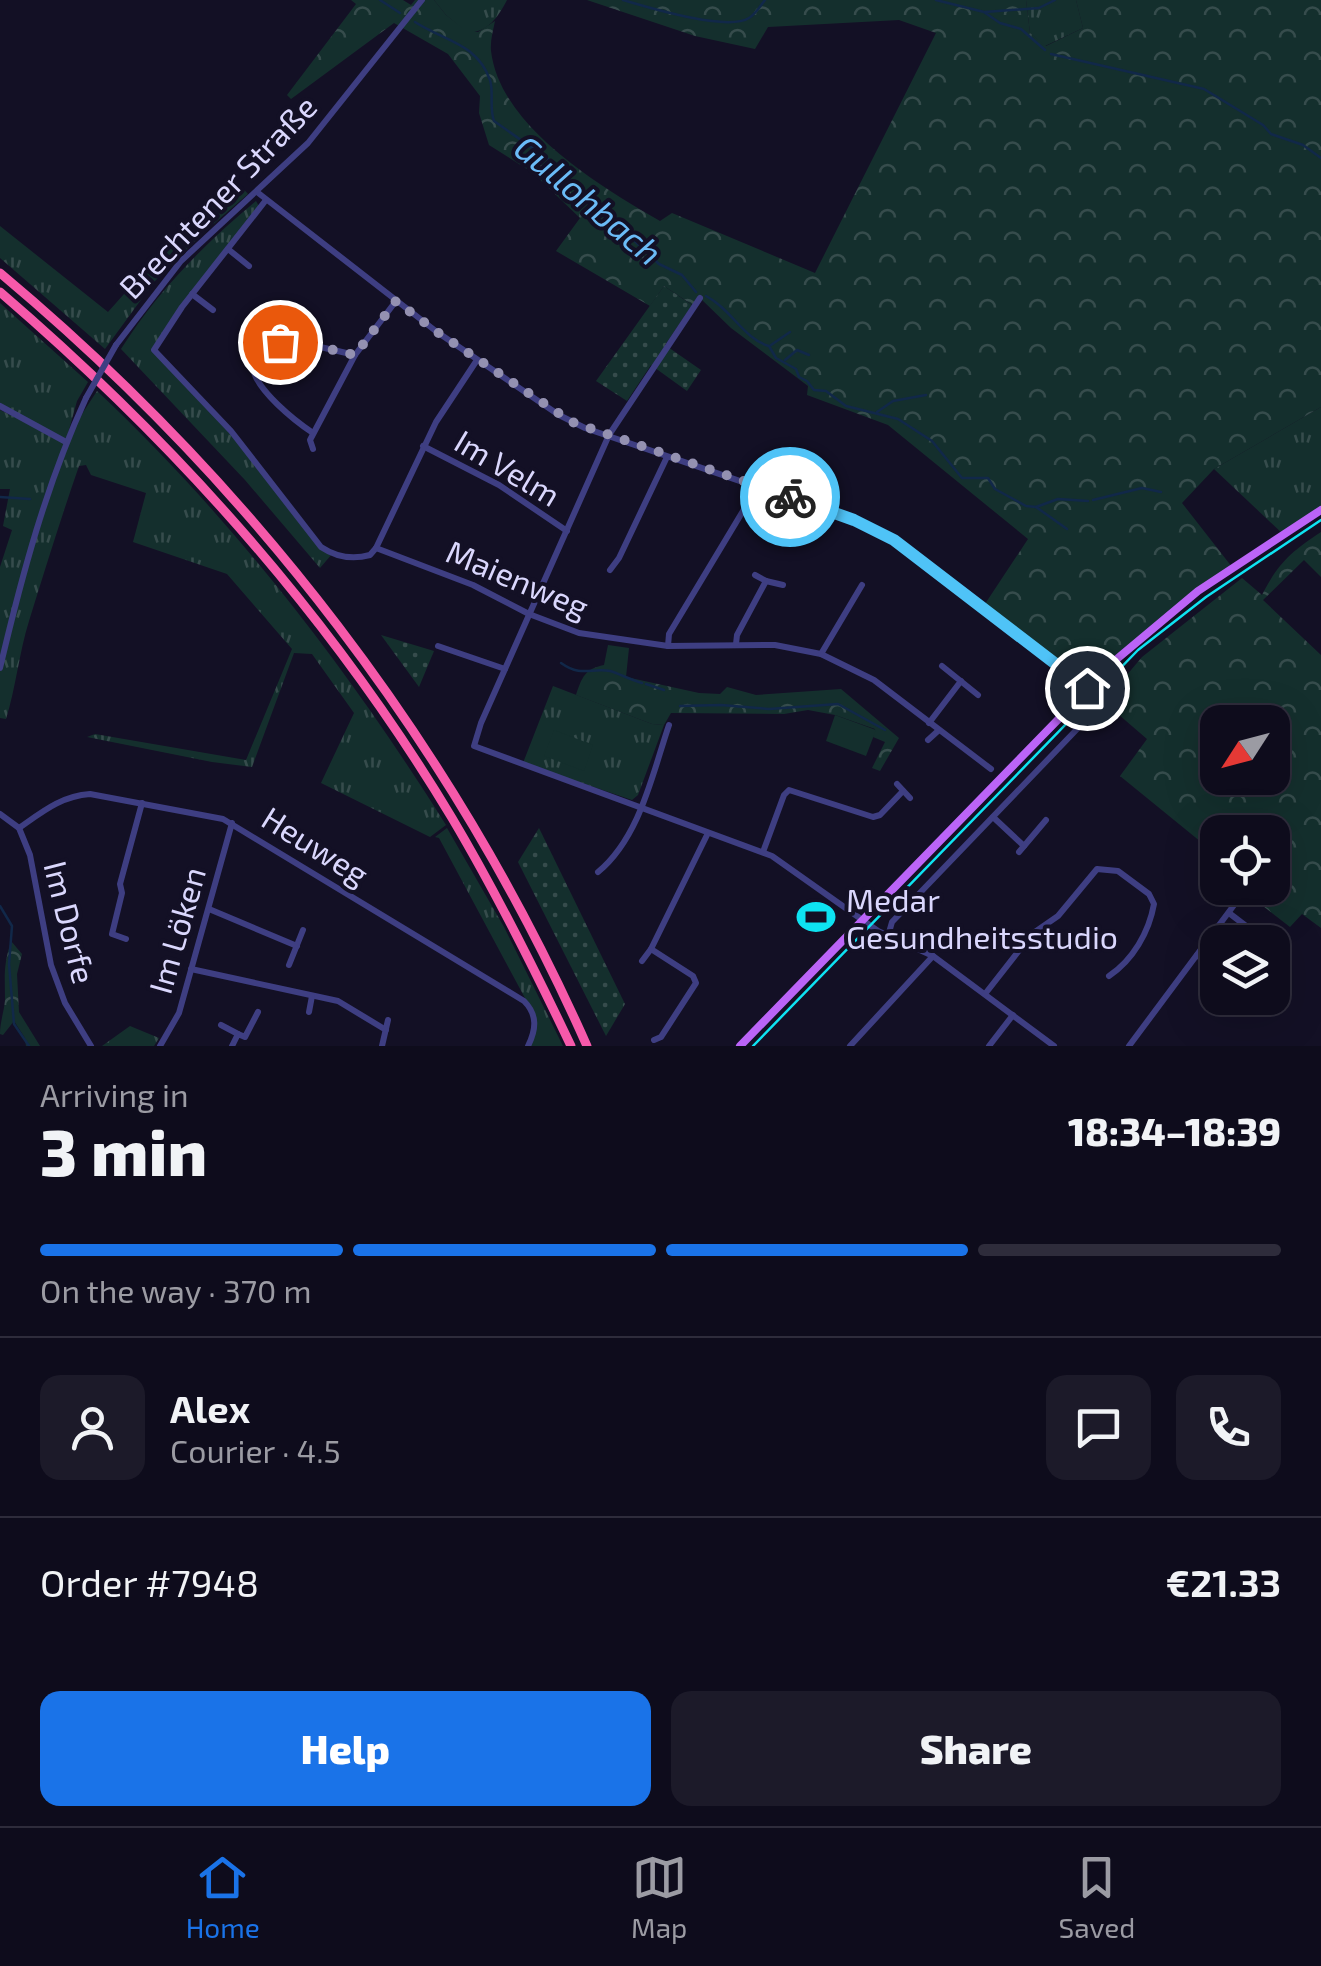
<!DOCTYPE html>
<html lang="en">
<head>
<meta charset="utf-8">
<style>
  body { margin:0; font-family:"Exo 2",sans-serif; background:#1c1a29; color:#f1f3f6; height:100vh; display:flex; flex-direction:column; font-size:38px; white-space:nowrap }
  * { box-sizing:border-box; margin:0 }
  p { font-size:32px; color:#9b9ba3 }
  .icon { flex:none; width:55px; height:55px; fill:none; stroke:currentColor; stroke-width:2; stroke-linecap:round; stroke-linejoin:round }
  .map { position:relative; height:1046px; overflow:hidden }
  .panel { display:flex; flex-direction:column; background:#0e0c1c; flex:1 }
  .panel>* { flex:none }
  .needle { width:65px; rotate:234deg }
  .tools { position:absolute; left:1200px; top:705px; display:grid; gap:20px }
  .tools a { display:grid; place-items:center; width:90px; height:90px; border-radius:20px; background:#0e0c1c; box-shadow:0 10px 40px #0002,0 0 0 2px #2e2c3b; font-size:50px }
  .pin { position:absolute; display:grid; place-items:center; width:85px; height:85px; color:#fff; margin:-42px; border:5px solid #fff; border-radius:50%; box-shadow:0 2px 10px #0007 }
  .courier { position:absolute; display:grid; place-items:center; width:100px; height:100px; margin:-50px; border:8px solid #4fc3f7; border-radius:50%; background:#fff; color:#222; box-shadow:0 2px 12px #0007 }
  .headline em { font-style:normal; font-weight:800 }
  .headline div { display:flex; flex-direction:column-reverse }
  .headline { display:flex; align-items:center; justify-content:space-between; height:170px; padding:0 40px }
  h1 { font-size:65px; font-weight:800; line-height:75px }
  .bar { display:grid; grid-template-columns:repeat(4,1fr); gap:15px 10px; align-content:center; height:120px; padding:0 40px }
  .bar i { height:12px; border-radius:8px; background:#2e2c3b }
  .bar .selected { background:#1a73e8 }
  .bar p { grid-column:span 4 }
  .line { display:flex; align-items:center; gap:25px; padding:0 40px; border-top:2px solid #2e2c3b }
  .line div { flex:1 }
  .round { display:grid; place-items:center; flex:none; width:105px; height:105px; border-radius:20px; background:#1c1a29 }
  .cta { display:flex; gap:20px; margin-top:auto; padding:20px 40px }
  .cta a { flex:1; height:115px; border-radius:20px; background:#1a73e8; color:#fff; font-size:40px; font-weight:800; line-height:115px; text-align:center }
  .cta a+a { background:#1c1a29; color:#f1f3f6 }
  .tab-bar { display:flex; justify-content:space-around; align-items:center; height:140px; border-top:2px solid #2e2c3b; background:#0e0c1c; font-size:28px; color:#9b9ba3 }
  .tab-bar a { display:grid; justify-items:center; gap:5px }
  .tab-bar .selected { color:#1a73e8 }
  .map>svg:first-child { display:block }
</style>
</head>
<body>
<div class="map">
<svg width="1321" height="1046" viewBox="0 0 1321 1046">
  <defs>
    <pattern id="grass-tufts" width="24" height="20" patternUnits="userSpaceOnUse" patternTransform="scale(2.5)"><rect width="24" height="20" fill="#142f2d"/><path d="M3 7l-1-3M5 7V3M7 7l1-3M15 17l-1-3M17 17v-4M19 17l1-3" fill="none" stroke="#364c4c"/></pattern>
    <pattern id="forest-crowns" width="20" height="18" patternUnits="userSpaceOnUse" patternTransform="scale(2.5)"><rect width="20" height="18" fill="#142f2d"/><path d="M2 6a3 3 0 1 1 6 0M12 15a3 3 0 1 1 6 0" fill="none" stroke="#364c4c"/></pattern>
    <pattern id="garden-dots" width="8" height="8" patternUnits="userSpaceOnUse" patternTransform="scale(2.5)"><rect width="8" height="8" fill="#142f2d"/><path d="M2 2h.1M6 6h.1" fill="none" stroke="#364c4c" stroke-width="1.8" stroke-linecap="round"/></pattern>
  </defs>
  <rect width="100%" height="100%" fill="#131025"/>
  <g fill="url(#grass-tufts)">
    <path d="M434,0H507C498,17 489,31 468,33L446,15Z"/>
    <path d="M1026,0H1076L1083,28L1045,46L1030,33Z"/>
    <path d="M238,183L248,194L202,234L154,282L105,349L0,258V226L108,312L198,211Z"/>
    <path d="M256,201L260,208L182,307L154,350L231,431L314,539L332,554L320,568L245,480L121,349C157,292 204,244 256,201Z"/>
    <path d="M0,303L88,382L77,401L67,437L97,391C233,519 346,666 446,825L430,837L321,783L354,713L312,654L294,653L252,767L212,762L87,737L95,734L246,760L292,649L227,574L133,542L146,493L91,475L86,465L79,466C61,518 45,569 29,621C19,653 16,687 6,719L0,718V567L12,530L3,526L10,489H0V410L46,432L0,403Z"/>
    <path d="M1321,407V510L1284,535L1214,469Z"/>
    <path d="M553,686L652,724L664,725L638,795L632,800L523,763Z"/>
    <path d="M447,828L504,927L563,1046H531L533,1013L439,838L435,837Z"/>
    <path d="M130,1026L159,1038L154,1046H102Z"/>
  </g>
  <g fill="url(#forest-crowns)" fill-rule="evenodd">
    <path d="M351,0H403L411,5L415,0H434L446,15L468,32H478L495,21C493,31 490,41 491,51C500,127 601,187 660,221L672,213L815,273L936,33L899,20L768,27L755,49L695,36L587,0H1026L1030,33L1046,46L1083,28L1076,0H1321V407L1214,469L1182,503L1232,567L1087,689L983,607L1028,539L888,425L807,395L808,386L731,328L700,298L694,306L664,286L650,306L556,251L580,218L533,173L489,145L479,113L480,96L448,54L394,23L291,99L287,95L356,4Z"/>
    <path d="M1321,532V577L1304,560L1263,600L1321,655V928L1302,914L1290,927L1241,889L1272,888V832H1218L1217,855L1120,776L1147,739L1104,702L1142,657L1242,578L1262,595C1279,562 1291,552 1321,532ZM1272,722V778H1218V722Z"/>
    <path d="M608,645L629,648L626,677L699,693L720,694L727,687L756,695L841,689L899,738L880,771L872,768L885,742L873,737L875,729L835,715L808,710L784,714L671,713L664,725L652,724L576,695C582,677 585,669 604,665Z"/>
    <path d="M11,941L22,954L17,974L19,1012L40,1046H26L25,1038L14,1021L3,1035L0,1034C0,1022 4,1012 5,1000C5,975 3,967 11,941Z"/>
  </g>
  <g fill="url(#garden-dots)">
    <path d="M664,286L692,305L665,345L701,370L687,391L651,365L627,401L596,381Z"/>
    <path d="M381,635L434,651L419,687Z"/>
    <path d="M539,828L625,1004L606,1036L518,862Z"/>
  </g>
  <g fill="#142f2d">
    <path d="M835,715L876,730L866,756L826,741Z"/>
    <path d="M554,730L593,745L584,771L544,756Z"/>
  </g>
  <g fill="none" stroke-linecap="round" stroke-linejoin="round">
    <g stroke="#112849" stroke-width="2.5">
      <path d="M380,0L400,13"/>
      <path d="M623,0C647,7 727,32 749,18C755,15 761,5 765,0"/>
      <path d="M936,0L984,12L1000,23L1021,29L1045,50"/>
      <path d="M985,12L1039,8L1055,0"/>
      <path d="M415,22C444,41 477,43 490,80C494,93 489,107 494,121L548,159L659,264L682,275L696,292"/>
      <path d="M1051,54L1204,89L1263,125L1271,134L1303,145L1321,158"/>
      <path d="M706,296C731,309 744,339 769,346L776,358L796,369L799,377L807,381L814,390L826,391L846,406L898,419L932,441L962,478H988L995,489L1026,506L1036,507L1058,499L1088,501"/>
      <path d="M771,345L790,332"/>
      <path d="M785,360L797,350L809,355"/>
      <path d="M877,412L893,401L926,395"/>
      <path d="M0,497L30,499"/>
      <path d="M1093,500L1142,488L1161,492"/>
      <path d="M1036,507L1067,529"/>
      <path d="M561,663C582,678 592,667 610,671C620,674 631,680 642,683"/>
      <path d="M646,684L664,690"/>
      <path d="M680,706L721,705L769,709L838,704L885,730"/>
      <path d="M0,906L12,926L9,964L14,1024L29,1046"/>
    </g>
    <g stroke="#3e3e82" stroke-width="6">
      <path d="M257,192L437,332L559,415L585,428L854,520L894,539L1087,689"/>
      <path d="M266,200L182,307L154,350L231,431L321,547C336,557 352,560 370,555L376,548L473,585L529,614L579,633L668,646L775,645L821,654L874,680L991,769"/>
      <path d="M228,249L249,266"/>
      <path d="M192,294L213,310"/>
      <path d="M700,298L609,435L481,723L474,746L772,856L878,931L933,956L1054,1046"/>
      <path d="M116,345L181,261L308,143L422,0"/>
      <path d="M0,406L66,442"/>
      <path d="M313,433C295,421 256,390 253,368L280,342L290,340L355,355"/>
      <path d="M423,446L499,485L567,531"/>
      <path d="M313,449L310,440L355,355L396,301"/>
      <path d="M376,548L436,422L477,360"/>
      <path d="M610,570L619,558L667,457"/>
      <path d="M766,581L783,585"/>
      <path d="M736,644L737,635L766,581L755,575"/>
      <path d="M438,646L505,669"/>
      <path d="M668,646L669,634L758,486"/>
      <path d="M821,654L862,585"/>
      <path d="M942,666L978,695"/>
      <path d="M0,668C22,575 46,485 86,398"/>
      <path d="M929,723L961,681"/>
      <path d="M928,740L939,730"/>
      <path d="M897,784L910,798"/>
      <path d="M0,814L19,828L30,855L51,965L65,1003L91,1046"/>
      <path d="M993,817L1024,846"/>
      <path d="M19,828C42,812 61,796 90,794L223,819L524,1001C538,1015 536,1030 528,1046"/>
      <path d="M763,852L784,795L789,790L873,817L880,815L903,791"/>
      <path d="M1019,852L1046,820"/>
      <path d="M598,872C640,837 652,775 669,725"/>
      <path d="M209,909L297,946"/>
      <path d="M1229,913L1267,942"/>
      <path d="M888,936L892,922L1080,726L1091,720"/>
      <path d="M126,939L112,934L122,893L120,884L142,803"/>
      <path d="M651,949L693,976L696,983L661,1037L654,1040"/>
      <path d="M1197,955L1218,971"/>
      <path d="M642,961L651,949L708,833"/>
      <path d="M289,965L303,930"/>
      <path d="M191,969L338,1001L386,1030"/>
      <path d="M985,994L1032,934L1058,916L1097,869L1118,871L1149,894L1154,904C1149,932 1133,960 1109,976"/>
      <path d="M309,1012L312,996"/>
      <path d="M221,1025L238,1034"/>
      <path d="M160,1046L179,1013L232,823"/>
      <path d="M232,1046L238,1034L245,1037L258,1012"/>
      <path d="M382,1046L388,1020"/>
      <path d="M850,1046L933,956"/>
      <path d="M989,1046L1013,1015"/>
      <path d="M1129,1046L1237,901"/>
    </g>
    <path stroke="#bb64f7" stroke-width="8" d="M740,1046L1118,658L1198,591L1321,510"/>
    <g stroke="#f659aa" stroke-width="9">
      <path d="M0,273C251,483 454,746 587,1046"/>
      <path d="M0,292C177,444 332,618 452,818C496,892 534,968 571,1046"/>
    </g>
    <path stroke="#0ee3f2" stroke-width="2.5" d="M753,1046L1138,650L1206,597L1321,520"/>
    <path stroke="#3e3e82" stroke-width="6" d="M86,398L116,345"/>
  </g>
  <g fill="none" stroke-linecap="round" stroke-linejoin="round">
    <path stroke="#9491b1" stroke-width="10" stroke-dasharray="0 18" d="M280,342L290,340L355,355L396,301L437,332L572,422L790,497"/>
    <path stroke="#4fc3f7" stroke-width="12" d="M790,497L854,520L894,540L1087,688"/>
  </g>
  <defs>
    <g id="stadium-bare" transform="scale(3)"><path d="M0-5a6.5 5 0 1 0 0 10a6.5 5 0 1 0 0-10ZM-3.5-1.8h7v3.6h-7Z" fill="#0ee3f2" stroke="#131025" stroke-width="2.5" paint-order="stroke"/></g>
  </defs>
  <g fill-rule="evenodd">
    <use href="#stadium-bare" x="816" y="917"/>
  </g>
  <g text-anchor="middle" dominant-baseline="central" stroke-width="8" stroke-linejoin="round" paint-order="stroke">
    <g font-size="32" fill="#dad7fd" stroke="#131025">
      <text transform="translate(217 196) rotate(-46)">Brechtener Straße</text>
      <text transform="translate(508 467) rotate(31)">Im Velm</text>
      <text transform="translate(518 578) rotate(23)">Maienweg</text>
      <text transform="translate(316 845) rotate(32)">Heuweg</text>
      <text transform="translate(71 922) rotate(76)">Im Dorfe</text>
      <text transform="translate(176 930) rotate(-74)">Im Löken</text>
    </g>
    <g font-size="32" fill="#dad7fd" stroke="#131025" text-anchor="start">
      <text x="846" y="899">Medar<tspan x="846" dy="37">Gesundheitsstudio</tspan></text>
    </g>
    <g font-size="35" font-style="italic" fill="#6bbbf7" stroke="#131025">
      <text transform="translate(589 199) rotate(40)">Gullohbach</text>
    </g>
  </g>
</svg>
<div class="tools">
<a><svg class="needle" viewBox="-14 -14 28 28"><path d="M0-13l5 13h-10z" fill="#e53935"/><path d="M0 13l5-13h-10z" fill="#9b9ba3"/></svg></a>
<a><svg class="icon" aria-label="locate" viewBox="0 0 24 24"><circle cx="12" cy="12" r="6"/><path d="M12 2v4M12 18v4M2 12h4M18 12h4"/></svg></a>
<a><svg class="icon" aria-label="layers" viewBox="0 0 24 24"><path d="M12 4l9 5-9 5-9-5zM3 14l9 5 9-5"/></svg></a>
</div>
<div class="pin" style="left:280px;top:342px;background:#ea580c"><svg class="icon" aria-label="bag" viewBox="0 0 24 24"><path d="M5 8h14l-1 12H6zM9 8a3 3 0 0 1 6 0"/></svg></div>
<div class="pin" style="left:1087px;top:688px;background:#1f2937"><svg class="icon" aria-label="home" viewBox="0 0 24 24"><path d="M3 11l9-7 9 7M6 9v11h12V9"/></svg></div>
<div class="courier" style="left:790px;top:497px"><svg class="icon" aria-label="bike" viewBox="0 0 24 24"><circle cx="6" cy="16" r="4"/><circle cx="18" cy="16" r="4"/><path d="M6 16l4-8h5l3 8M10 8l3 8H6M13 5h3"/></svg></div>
</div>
<section class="panel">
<div class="headline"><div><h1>3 min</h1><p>Arriving in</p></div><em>18:34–18:39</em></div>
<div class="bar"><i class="selected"></i><i class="selected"></i><i class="selected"></i><i></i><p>On the way · 370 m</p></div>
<div class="line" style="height:180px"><a class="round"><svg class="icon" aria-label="person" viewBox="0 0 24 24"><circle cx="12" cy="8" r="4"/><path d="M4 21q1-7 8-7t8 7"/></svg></a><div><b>Alex</b><p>Courier · 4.5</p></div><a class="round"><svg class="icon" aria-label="chat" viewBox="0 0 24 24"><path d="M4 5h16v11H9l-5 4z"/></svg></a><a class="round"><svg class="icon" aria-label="phone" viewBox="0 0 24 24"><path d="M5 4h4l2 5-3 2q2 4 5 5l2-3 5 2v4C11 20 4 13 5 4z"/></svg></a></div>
<div class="line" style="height:130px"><div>Order #7948</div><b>€21.33</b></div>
<div class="cta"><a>Help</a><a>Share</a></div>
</section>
<nav class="tab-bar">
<a class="selected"><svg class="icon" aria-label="home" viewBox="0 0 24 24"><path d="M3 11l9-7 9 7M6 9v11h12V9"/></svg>Home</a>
<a><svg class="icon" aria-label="map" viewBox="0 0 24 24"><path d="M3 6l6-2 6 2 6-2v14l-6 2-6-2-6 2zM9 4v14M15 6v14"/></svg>Map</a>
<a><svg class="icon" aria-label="saved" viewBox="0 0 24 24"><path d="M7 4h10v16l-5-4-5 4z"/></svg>Saved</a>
</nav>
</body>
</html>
